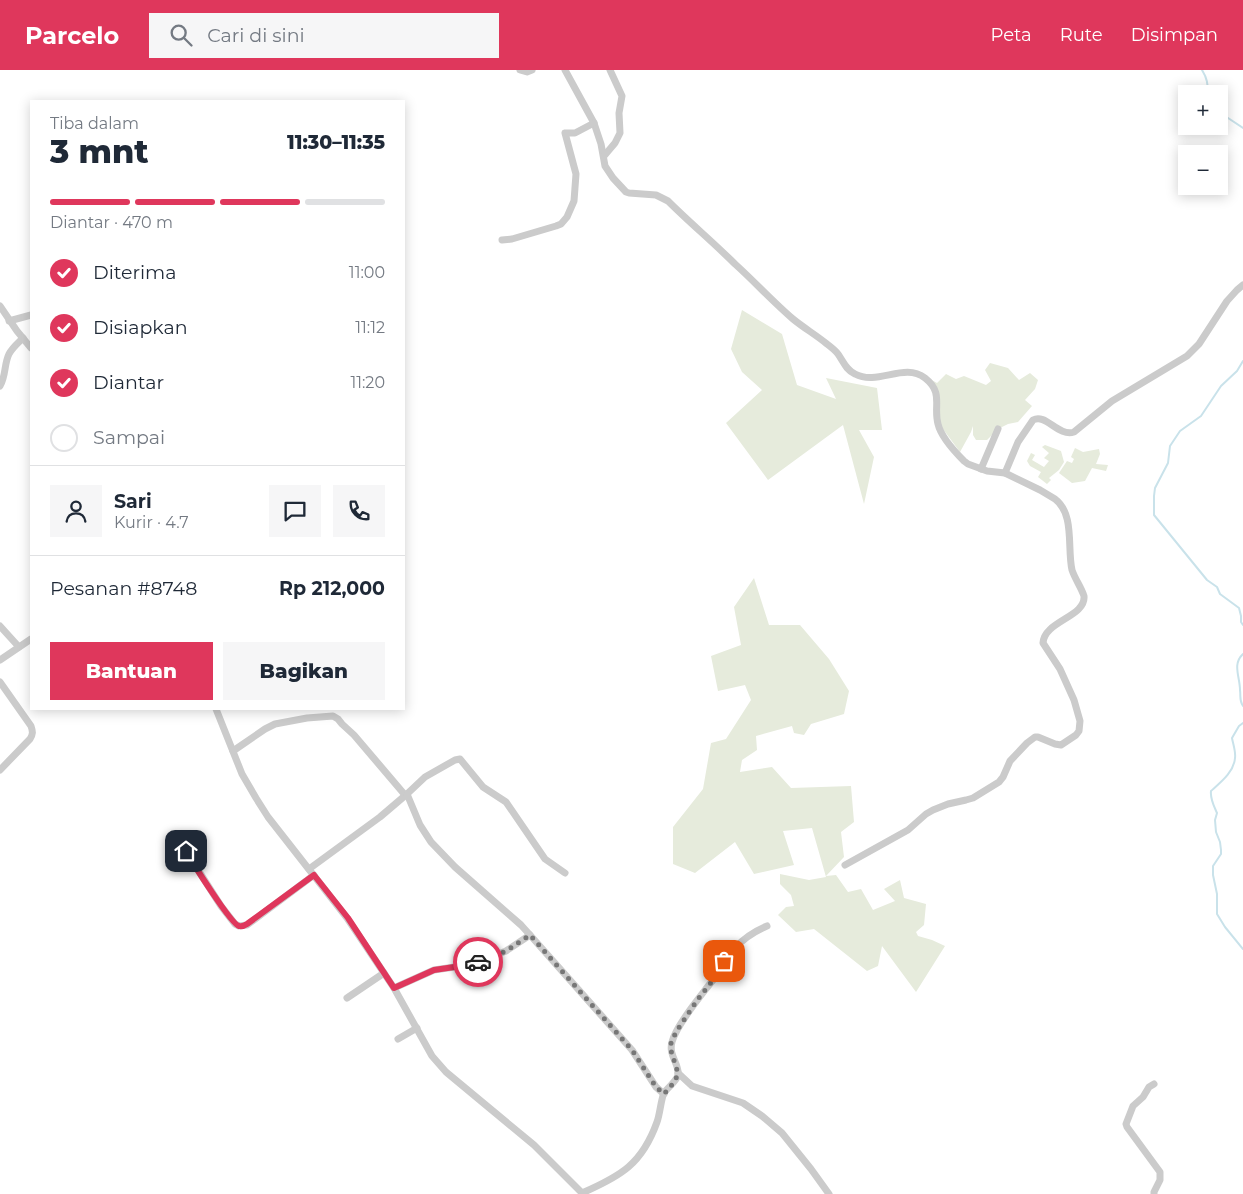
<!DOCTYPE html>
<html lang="id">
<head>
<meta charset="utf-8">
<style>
  body { margin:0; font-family:Montserrat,sans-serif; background:#f6f6f7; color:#1f2937; height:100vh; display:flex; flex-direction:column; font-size:19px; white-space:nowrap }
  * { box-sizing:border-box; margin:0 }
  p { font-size:16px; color:#747a83 }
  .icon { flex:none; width:28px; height:28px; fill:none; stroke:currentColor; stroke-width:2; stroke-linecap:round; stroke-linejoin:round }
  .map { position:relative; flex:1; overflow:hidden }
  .drawer { position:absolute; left:30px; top:30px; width:375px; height:610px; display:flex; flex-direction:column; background:#fff; border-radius:0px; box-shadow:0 2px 12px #0003 }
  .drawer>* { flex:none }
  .tools { position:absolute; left:1178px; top:15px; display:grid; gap:10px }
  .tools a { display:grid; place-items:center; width:50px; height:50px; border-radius:0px; background:#fff; box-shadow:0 2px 12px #0003; font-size:25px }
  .pin { position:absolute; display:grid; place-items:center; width:42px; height:42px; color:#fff; margin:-21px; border-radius:10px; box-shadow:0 2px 8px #0006 }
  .courier { position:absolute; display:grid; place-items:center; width:50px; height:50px; margin:-25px; border:4px solid #df375c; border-radius:50%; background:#fff; color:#222; box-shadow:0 1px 6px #0007 }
  .headline em { font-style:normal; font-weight:800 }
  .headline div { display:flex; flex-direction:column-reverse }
  .headline { display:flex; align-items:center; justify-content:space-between; height:85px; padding:0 20px }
  h1 { font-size:32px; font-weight:800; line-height:38px }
  .bar { display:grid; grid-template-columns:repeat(4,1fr); gap:8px 5px; align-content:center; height:60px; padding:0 20px }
  .bar i { height:6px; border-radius:4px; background:#e0e1e3 }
  .bar .current { background:#df375c }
  .bar p { grid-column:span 4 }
  .line { display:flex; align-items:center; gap:12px; padding:0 20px; border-top:1px solid #e0e1e3 }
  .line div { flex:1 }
  .round { display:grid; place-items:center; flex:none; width:52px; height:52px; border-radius:0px; background:#f6f6f7 }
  ol { padding:0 20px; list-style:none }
  li { display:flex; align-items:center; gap:15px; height:55px }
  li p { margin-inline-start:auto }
  li .icon { padding:5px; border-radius:50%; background:#df375c; color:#fff; stroke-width:4 }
  li:last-child { color:#747a83 }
  li i { width:28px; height:28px; border:2px solid #e0e1e3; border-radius:50% }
  .primary-button { display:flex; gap:10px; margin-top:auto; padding:10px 20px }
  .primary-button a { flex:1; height:58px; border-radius:0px; background:#df375c; color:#fff; font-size:20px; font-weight:800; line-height:58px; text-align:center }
  .primary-button a+a { background:#f6f6f7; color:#1f2937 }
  header { display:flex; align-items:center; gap:30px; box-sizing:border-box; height:70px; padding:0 25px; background:#df375c; color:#fff }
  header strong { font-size:24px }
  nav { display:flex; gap:28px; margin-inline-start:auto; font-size:18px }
  .search { width:350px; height:45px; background:#f6f6f7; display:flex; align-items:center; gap:12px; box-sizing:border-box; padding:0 18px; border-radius:0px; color:#747a83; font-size:19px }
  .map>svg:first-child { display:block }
</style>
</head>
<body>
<header>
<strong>Parcelo</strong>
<div class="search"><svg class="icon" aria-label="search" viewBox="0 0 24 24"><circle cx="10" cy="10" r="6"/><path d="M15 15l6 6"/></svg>Cari di sini</div>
<nav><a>Peta</a><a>Rute</a><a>Disimpan</a></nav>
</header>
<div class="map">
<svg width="1243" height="1124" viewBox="0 0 1243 1124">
  <rect width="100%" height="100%" fill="#fff"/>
  <g fill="#e6ebdc">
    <path d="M742,240L782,264L797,315L836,329L826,308L877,318L882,360H859L874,387L864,434L843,355L768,410L726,353L762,320L742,302L731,279Z"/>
    <path d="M990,293L1008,298L1019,310L1030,303L1038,310L1035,319L1025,330L1032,336L1018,352L1008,354L998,359L987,370H976L973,365V356L971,362L960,382L940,355L930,309L937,313L946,304L956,309L964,306L986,315L991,311L985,300Z"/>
    <path d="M1045,375L1061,381L1064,392L1059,400L1049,408L1051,410L1047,414L1038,407L1041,402L1030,396L1027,391L1031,383L1035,385L1032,390L1044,397L1049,391L1044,388L1049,383L1042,377Z"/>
    <path d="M1075,378L1083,382L1099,379L1100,384L1096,394L1108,395L1106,401L1092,398L1085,411L1072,413L1059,403L1067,391L1072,393L1074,389L1071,387Z"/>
    <path d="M754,508L769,555H800L829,589L849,621L844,644L811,654L804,665L794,663L792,656L756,666L757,680L742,690L740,702L772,697L791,718L851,716L854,752L841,762L844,787L826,806L836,805L848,822L861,819L873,840L895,831L884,819L900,810L904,828L926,834L924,855L916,862L918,866L932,870L945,876L916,922L882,876L878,896L867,901L814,859L796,862L778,845L786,837L794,836L791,825L780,814V804L809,810L826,807L812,758L783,761L794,795L754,804L735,772L695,803L673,794V757L703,719L711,673L726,669L751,630L745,615L718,621L711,586L741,575L734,537Z"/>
  </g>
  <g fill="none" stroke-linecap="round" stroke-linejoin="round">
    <g stroke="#c9e2ea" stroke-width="2">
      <path d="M1202,0C1207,8 1208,14 1208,24"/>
      <path d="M1219,42L1243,58"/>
      <path d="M1243,291L1237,301L1221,316L1201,346L1180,361L1170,376L1168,393L1155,418L1154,426V445L1207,510L1217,517L1220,524L1239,538L1241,546V552L1243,555"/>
      <path d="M1243,584C1232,594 1240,607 1240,620C1241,627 1239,630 1243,636"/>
      <path d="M1243,653L1239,656L1232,668C1233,674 1236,682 1235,688C1234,702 1221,712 1211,721C1210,729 1214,736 1217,743L1215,750L1216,762L1220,772L1221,780V784L1213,796V805L1217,824V844L1225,857L1243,879"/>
    </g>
    <g stroke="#cbcbcb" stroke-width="7">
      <path d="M520,0L527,2L532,0"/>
      <path d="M565,0L594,53L601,74L605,96L613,108L626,122L629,123L656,125L668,131C690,153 713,172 735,194C755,212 773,232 793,249C804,258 816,265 827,274C831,277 835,280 838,284C843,291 846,300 855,304C878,316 904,292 925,308C944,323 933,336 938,354C941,367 954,381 964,391L968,394L987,401L1005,403L1040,420L1055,429C1075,444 1067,478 1072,500C1075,509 1081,517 1084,526C1086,547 1044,551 1043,573L1060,599L1074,630L1080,651L1079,661L1076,665L1061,675L1055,674L1038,667H1035L1027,673L1010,691L1003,707L999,712L973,728L966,730L948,734L933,740L926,744L908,760L845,795"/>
      <path d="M604,86L615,73L620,63L619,43L622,26L610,0"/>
      <path d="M502,170L512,169L556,156L561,154L567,147L574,131L576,104L565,63H575L594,53"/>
      <path d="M0,236L17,261L31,278"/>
      <path d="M9,251L31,245"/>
      <path d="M0,316C6,306 4,294 9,284C12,278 18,273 23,268"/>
      <path d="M981,399L998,359"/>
      <path d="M1005,403L1018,372L1033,350C1046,343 1058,367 1074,362L1112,331L1187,286L1199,274L1227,231L1237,220L1243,215"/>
      <path d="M0,556L19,577"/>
      <path d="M0,590L31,569"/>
      <path d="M0,612L31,656C33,662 33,664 30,669L0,700"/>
      <path d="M216,639L242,704L256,728L268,747L347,848L394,918L432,986L446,1002L534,1075L583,1124"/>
      <path d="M233,681L265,659L275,654L307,648L333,646L338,649L342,654L354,665L405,725"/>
      <path d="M186,781L221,836L235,854L239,856L247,855L314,805"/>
      <path d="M309,799L380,747L407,724"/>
      <path d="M530,865L521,855L455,797L431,772L420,755L407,724L425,707L455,690L460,689L483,717L506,732L545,789L565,803"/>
      <path d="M394,918L434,900L468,895L486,889L506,881L530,865L632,980L656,1017L664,1024"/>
      <path d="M347,928L384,903"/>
      <path d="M398,969L417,958"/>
      <path d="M678,1003L692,1016L743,1033L762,1046L782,1063L811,1099L829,1124"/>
      <path d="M1154,1014L1149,1017L1143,1027L1133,1036L1126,1054L1127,1057L1160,1102V1110L1154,1122V1124"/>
      <path d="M582,1123C621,1106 642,1094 657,1052C660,1044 661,1029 664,1023C668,1017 676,1012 678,1005C680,995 668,985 672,972C676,956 699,928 709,915C713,910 718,905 721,900C722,898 722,895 723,893C726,887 731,882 735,878C744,868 755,861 767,856"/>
    </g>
  </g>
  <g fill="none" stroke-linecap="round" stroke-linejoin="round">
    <path stroke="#777" stroke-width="5" stroke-dasharray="0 9" d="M478,892L506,881L530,865L632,980L656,1017L664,1024L675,1011L678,1003L672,984L670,977L672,970L678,959L698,929L721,900L724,891"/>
    <path stroke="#df375c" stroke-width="6" d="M186,781C192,792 231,854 239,856C242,857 244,856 247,854L314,805L348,848L394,918L434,900L468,895L478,892"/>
  </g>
</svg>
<div class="tools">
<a>+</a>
<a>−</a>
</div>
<div class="pin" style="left:724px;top:891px;background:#ea580c"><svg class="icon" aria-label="bag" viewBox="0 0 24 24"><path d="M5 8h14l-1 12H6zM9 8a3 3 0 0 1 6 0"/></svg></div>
<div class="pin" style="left:186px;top:781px;background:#1f2937"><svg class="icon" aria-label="home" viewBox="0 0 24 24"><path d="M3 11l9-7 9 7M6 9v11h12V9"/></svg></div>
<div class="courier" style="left:478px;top:892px"><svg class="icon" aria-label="car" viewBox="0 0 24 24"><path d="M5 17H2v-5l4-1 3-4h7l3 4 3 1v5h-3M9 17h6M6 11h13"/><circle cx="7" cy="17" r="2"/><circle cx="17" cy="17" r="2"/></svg></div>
<section class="drawer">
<div class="headline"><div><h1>3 mnt</h1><p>Tiba dalam</p></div><em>11:30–11:35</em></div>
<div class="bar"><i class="current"></i><i class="current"></i><i class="current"></i><i></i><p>Diantar · 470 m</p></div>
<ol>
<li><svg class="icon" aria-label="check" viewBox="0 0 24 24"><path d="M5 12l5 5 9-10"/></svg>Diterima<p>11:00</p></li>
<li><svg class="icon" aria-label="check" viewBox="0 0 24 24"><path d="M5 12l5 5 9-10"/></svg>Disiapkan<p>11:12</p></li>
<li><svg class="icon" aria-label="check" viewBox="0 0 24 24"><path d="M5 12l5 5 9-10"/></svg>Diantar<p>11:20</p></li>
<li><i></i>Sampai</li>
</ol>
<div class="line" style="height:90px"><a class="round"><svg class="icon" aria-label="person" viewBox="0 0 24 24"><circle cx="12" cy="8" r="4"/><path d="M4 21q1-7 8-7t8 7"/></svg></a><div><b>Sari</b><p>Kurir · 4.7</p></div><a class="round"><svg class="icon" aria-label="chat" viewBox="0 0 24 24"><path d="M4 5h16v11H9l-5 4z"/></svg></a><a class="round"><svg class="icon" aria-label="phone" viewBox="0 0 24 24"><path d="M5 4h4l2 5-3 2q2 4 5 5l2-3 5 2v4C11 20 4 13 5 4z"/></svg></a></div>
<div class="line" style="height:65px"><div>Pesanan #8748</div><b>Rp 212,000</b></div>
<div class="primary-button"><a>Bantuan</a><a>Bagikan</a></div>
</section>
</div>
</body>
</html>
